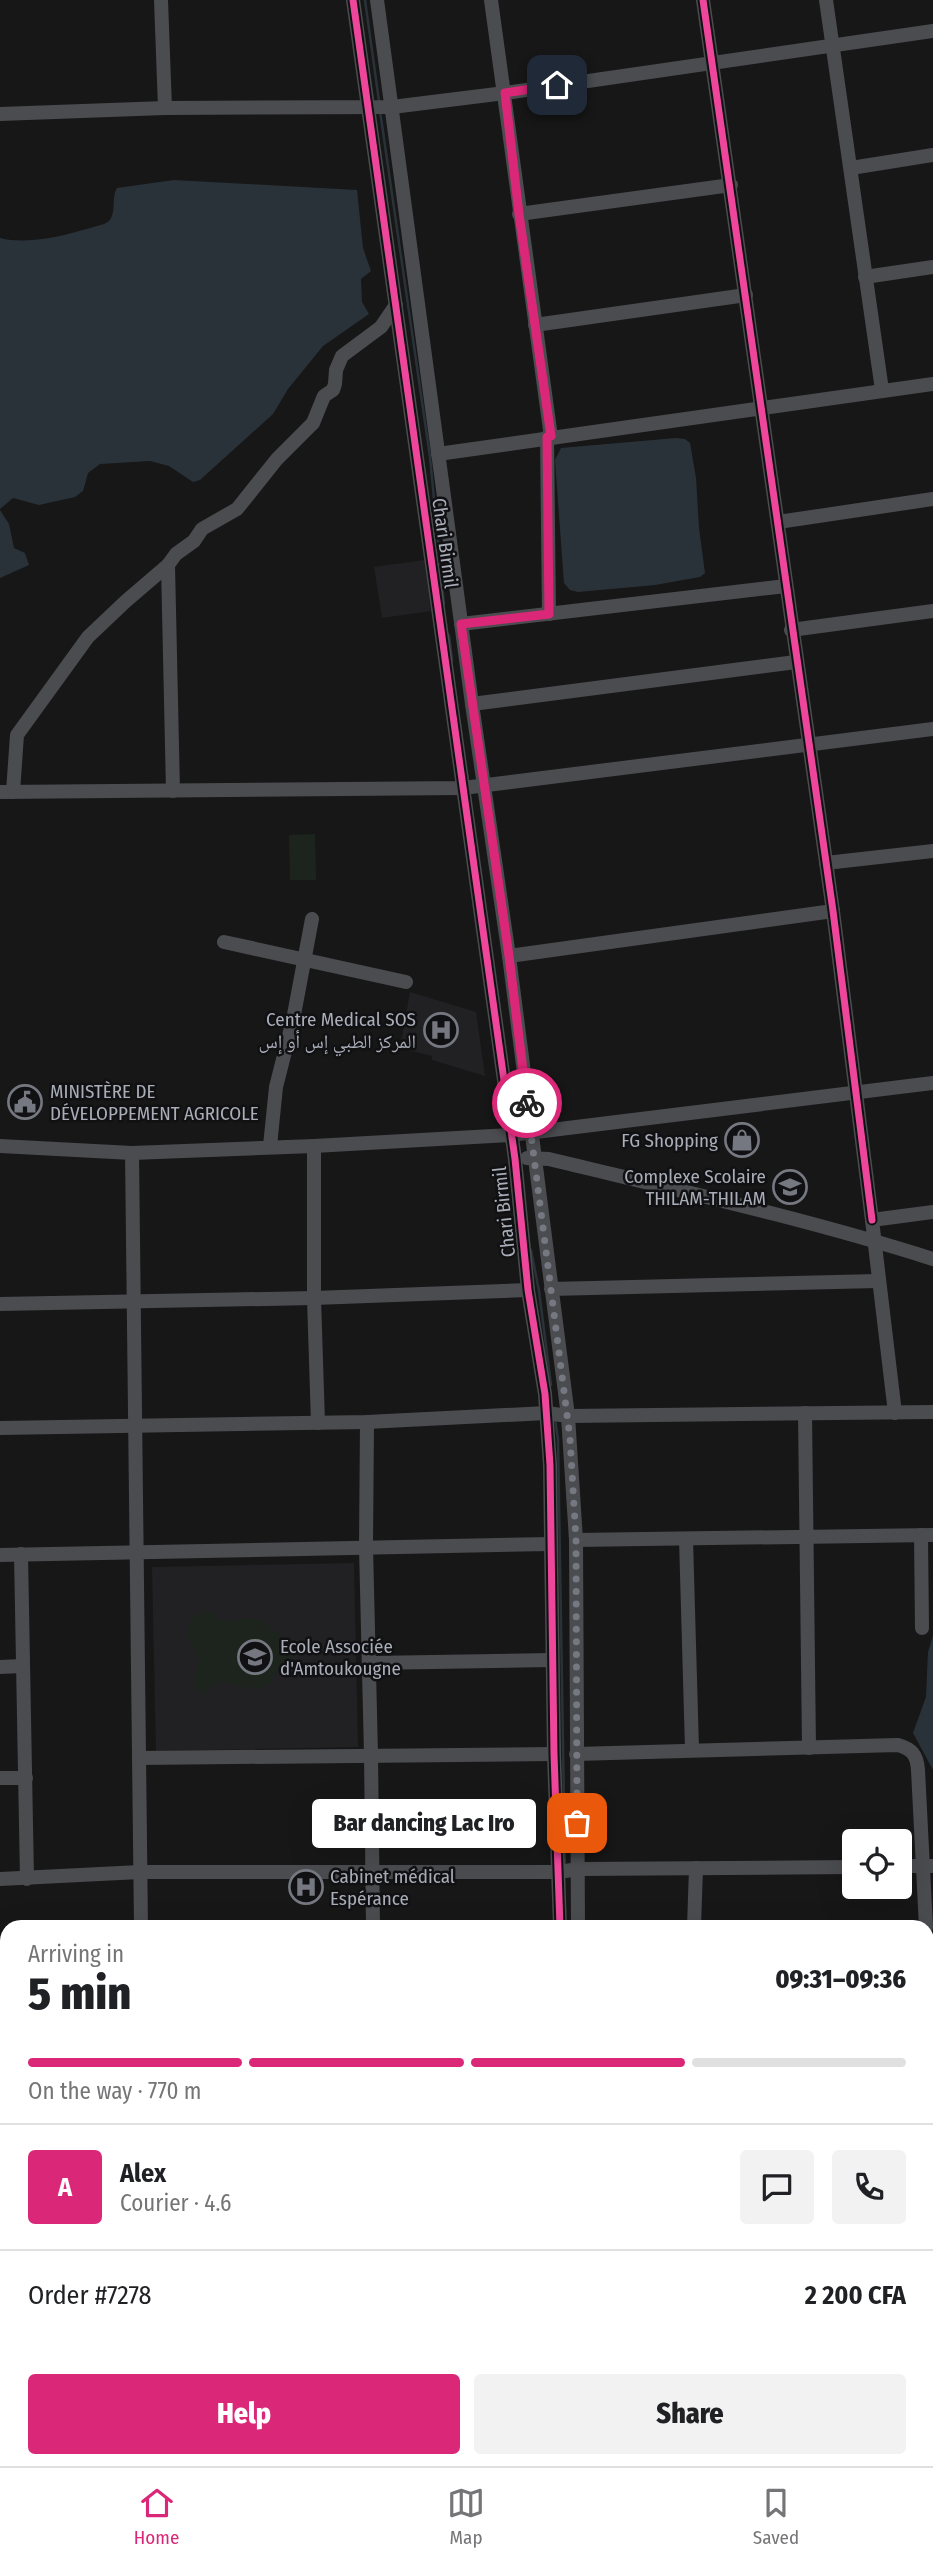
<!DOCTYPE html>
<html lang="en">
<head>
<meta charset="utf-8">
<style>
  body { margin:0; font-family:"Fira Sans Condensed","Noto Naskh Arabic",sans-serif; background:#f2f2f2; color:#202124; height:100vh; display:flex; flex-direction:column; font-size:26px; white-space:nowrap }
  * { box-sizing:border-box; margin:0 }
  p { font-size:23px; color:#757577 }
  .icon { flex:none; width:38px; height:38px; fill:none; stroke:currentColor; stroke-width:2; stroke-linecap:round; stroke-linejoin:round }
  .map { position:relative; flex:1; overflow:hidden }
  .details { position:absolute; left:0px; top:1920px; width:934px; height:548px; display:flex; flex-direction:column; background:#fff; border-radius:21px 21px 0 0; box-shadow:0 7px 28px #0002 }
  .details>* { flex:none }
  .tools { position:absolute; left:842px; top:1829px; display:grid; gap:14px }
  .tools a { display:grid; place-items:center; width:70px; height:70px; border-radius:7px; background:#fff; box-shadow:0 7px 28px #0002; font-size:35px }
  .pin { position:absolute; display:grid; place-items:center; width:60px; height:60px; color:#fff; margin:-30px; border-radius:14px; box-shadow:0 4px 10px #0006 }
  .courier { position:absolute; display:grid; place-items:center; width:70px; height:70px; margin:-35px; border:5px solid #db2777; border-radius:50%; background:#fff; color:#222; box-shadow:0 2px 9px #0007 }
  .bubble { position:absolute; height:49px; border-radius:7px; background:#fff; box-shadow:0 7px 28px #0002; font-size:23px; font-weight:800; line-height:49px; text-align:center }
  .overview em { font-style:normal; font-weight:800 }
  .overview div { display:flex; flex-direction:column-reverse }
  .overview { display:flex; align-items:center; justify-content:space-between; height:119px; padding:0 28px }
  h1 { font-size:46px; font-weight:800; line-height:52px }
  .bar { display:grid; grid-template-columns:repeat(4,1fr); gap:10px 7px; align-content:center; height:84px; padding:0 28px }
  .bar i { height:9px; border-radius:5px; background:#e0e0e0 }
  .bar .current { background:#db2777 }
  .bar p { grid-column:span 4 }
  .line { display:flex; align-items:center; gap:18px; padding:0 28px; border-top:2px solid #e0e0e0 }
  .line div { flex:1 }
  .round { display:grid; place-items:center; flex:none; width:74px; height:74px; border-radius:7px; background:#f2f2f2 }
  .button { display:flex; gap:14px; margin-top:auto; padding:14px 28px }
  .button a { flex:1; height:80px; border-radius:7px; background:#db2777; color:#fff; font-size:28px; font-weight:800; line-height:80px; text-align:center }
  .button a+a { background:#f2f2f2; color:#202124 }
  .dock { display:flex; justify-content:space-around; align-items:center; height:98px; border-top:2px solid #e0e0e0; background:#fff; font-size:19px; color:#757577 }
  .dock a { display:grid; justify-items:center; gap:4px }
  .dock .current { color:#db2777 }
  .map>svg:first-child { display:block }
</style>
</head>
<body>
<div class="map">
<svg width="933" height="2466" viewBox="0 0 933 2466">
  <rect width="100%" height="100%" fill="#171717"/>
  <g fill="#212123">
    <path d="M424,560L431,611L382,618L374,567Z"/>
    <path d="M410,992L476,1012L485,1076L432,1060V1056L400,1048Z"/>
    <path d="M354,1563L358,1747L156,1751L152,1567Z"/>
  </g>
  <g fill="#1d241e">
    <path d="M315,834L316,880H290L289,835Z"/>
    <path d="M209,1611C225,1629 236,1617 258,1618L292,1644L293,1652L289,1662L276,1671L272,1681L266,1687L254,1689L219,1681L214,1688L203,1693L194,1689L193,1680L200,1659C191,1639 180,1639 194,1615Z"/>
  </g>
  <g fill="#2a3239">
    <path d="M174,180L357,190L363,248L371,271L361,279L362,302L369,314L323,346L288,389L273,414L200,480L193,482L169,466L150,461L100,464L88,473L83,491L75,497L39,505L13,498L0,509V238C32,246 73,233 104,224C119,218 110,199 117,188Z"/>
    <path d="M676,438L685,439L690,443L696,478L699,528L705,573L700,577L655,585L578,592L570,590L564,583L555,460L561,448Z"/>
    <path d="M0,510L9,524L14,548L25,553L29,565L0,578Z"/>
    <path d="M933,1636V1770L913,1733L926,1697L928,1652Z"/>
    <path d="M928,2398H933V2466H893L892,2461L928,2460Z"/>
  </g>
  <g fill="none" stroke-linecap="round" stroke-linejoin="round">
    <g stroke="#2a3239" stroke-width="2.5">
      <path d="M365,0L379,101"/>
      <path d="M380,111L430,457L444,604"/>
      <path d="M449,635L452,660"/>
      <path d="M531,1250L539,1291L551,1385"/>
      <path d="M555,1419L558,1439L565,1867"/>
      <path d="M577,2460L578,2466"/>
    </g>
    <g stroke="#4b4c50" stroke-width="14">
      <path d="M161,0L165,108"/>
      <path d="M353,0L515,1159L528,1290L545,1394L550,1465L554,1754L560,1927"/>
      <path d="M377,0L472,704L509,956L568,1416L576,1540L578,1927"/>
      <path d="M491,0L551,437"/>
      <path d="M703,0L833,911L872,1220"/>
      <path d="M826,0L882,390"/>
      <path d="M0,114L165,108L392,107L505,93L933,31"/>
      <path d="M851,168L933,155"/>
      <path d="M519,214L731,185"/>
      <path d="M865,277L933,267"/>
      <path d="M535,325L746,295"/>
      <path d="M547,437L549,614"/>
      <path d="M438,454L933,384"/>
      <path d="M778,522L933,499"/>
      <path d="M168,565L173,791"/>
      <path d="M461,624L786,586"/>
      <path d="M791,630L933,611"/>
      <path d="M472,704L796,662"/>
      <path d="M0,792L463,788L933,729"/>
      <path d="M13,792L17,735L88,637L126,601L168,565L176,554L194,541L202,529L237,509L277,459L313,423L324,396L333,390L335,384L336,370L342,356L381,327L396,305"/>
      <path d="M826,863L933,851"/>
      <path d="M224,942L406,982"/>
      <path d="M509,956L833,911"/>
      <path d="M0,1146L132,1153L314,1146L511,1135L933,1083"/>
      <path d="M270,1146L276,1087L293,1020L312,919"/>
      <path d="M314,1146V1298L318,1423"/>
      <path d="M132,1153L141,1927"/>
      <path d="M527,1158L549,1159C677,1190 807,1219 933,1259"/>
      <path d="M551,1289L878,1281"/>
      <path d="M0,1304L314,1298L528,1290"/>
      <path d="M805,1413L809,1748"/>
      <path d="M895,1413L872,1220L933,1212"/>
      <path d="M367,1422L366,1547L371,1754L373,1927"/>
      <path d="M0,1428L367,1422L547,1413L568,1416L933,1412"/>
      <path d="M921,1535L922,1628"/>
      <path d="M686,1539L692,1749"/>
      <path d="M576,1540L933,1535"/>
      <path d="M21,1554L27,1879"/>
      <path d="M0,1555L550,1544"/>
      <path d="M370,1663L552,1660"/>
      <path d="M0,1667L23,1666"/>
      <path d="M576,1754L898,1745C912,1749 917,1755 918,1770L926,1927"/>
      <path d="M139,1758L554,1754"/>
      <path d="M0,1778H26"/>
      <path d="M900,1866H933"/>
      <path d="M0,1879L140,1872H559L578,1869L854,1867"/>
      <path d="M694,1927L696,1868"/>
      <path d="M928,1979H933"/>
      <path d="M0,1997H7"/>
      <path d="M928,2011L930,2099"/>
      <path d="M0,2115H7"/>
      <path d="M928,2212H933"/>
      <path d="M0,2228H7"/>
      <path d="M928,2329H933"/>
      <path d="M0,2340H7"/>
      <path d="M0,2458H7"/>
      <path d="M151,2460V2466"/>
      <path d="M380,2460V2466"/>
      <path d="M565,2460L566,2466"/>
      <path d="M586,2460V2466"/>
      <path d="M705,2460L706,2466"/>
    </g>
    <g stroke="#111113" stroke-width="11">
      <g id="cycleway">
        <path d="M353,0L515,1159L528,1290L545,1394L550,1465L554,1754L560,1927"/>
        <path d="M703,0L833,911L872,1220"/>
      </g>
    </g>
    <use href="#cycleway" stroke="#ed469a" stroke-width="7"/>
  </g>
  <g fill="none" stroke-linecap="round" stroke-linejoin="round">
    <path stroke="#757880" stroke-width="7" stroke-dasharray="0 12.6" d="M527,1103L570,1438L576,1540L577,1823"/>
    <path stroke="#db2777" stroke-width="9" d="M527,1103L509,956L461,624L549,614L547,437L551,436L519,214L505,93L557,85"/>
  </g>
  <defs>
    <g id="hospital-ring" transform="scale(1.75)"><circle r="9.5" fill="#111113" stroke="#757880" stroke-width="1.5"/><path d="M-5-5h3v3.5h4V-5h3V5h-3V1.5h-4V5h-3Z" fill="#757880"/></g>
    <g id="civic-ring" transform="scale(1.75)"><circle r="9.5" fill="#111113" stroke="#757880" stroke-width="1.5"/><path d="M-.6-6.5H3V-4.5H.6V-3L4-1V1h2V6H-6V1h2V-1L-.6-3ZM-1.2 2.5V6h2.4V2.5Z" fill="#757880"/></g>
    <g id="shop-ring" transform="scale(1.75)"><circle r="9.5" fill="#111113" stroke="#757880" stroke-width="1.5"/><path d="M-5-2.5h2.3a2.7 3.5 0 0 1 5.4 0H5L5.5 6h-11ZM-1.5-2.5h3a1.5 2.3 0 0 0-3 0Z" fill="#757880"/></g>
    <g id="school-ring" transform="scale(1.75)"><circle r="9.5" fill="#111113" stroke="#757880" stroke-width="1.5"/><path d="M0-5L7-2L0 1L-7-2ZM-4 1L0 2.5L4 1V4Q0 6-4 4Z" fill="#757880"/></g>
  </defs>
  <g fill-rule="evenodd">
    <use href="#hospital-ring" x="441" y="1030"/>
    <use href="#civic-ring" x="25" y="1102"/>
    <use href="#shop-ring" x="742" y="1140"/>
    <use href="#school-ring" x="790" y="1187"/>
    <use href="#school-ring" x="255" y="1657"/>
    <use href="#hospital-ring" x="306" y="1887"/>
  </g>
  <g text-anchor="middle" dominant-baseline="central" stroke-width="5" stroke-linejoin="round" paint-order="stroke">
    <g font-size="19" fill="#a8adb8" stroke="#111113">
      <text transform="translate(445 543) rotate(82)">Chari Birmil</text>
      <text transform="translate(504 1212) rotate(-96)">Chari Birmil</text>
    </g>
    <g font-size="19" fill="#a8adb8" stroke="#111113" text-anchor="end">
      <text x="416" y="1019">Centre Medical SOS<tspan x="416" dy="22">المركز الطبي إس أو إس</tspan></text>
      <text x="50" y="1091" text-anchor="start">MINISTÈRE DE<tspan x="50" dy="22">DÉVELOPPEMENT AGRICOLE</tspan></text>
      <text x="718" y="1140">FG Shopping</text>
      <text x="766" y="1176">Complexe Scolaire<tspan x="766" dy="22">THILAM-THILAM</tspan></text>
      <text x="280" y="1646" text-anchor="start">Ecole Associée<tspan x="280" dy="22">d'Amtoukougne</tspan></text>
      <text x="330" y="1876" text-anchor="start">Cabinet médical<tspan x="330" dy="22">Espérance</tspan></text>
    </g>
  </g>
</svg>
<div class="tools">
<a><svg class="icon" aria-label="locate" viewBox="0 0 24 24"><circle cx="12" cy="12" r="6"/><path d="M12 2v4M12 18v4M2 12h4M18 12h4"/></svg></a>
</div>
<div class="pin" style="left:577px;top:1823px;background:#ea580c"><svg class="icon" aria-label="bag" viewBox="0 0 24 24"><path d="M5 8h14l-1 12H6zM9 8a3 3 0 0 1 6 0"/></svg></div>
<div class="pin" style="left:557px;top:85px;background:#1f2937"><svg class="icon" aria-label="home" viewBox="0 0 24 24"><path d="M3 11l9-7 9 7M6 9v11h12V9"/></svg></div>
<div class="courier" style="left:527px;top:1103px"><svg class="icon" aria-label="bike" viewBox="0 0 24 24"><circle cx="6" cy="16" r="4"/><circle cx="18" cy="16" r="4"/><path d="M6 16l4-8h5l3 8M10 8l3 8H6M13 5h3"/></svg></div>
<div class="bubble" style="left:312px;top:1799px;width:224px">Bar dancing Lac Iro</div>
<section class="details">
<div class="overview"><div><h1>5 min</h1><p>Arriving in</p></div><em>09:31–09:36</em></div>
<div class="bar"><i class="current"></i><i class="current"></i><i class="current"></i><i></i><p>On the way · 770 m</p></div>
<div class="line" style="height:126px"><b class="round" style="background:#db2777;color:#fff">A</b><div><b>Alex</b><p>Courier · 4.6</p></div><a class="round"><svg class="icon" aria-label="chat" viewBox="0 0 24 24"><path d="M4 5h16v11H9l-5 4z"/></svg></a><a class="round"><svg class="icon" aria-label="phone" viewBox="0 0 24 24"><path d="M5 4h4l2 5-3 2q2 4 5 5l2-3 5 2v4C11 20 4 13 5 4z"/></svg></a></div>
<div class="line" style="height:91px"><div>Order #7278</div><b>2 200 CFA</b></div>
<div class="button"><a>Help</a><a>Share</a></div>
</section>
</div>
<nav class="dock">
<a class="current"><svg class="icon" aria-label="home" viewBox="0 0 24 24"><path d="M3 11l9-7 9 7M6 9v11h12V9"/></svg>Home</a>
<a><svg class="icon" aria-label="map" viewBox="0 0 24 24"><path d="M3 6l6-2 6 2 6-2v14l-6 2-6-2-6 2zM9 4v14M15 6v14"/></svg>Map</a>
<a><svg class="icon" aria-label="saved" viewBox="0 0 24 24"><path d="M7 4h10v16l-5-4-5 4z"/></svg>Saved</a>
</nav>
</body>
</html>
